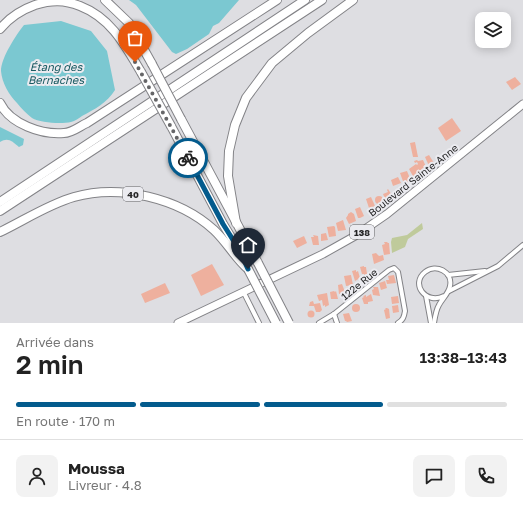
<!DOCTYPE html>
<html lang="fr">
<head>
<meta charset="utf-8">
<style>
  body { margin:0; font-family:"Golos Text",sans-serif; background:#f2f2f2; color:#222; height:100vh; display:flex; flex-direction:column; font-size:15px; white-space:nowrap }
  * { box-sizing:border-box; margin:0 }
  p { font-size:13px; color:#767676 }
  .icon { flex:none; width:22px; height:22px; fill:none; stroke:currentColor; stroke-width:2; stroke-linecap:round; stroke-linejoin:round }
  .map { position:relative; height:323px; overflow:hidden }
  .side { display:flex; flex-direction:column; background:#fff; flex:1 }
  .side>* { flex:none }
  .fabs { position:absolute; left:475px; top:12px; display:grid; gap:8px }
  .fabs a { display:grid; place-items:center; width:36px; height:36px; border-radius:8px; background:#fff; box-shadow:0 2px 10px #0003; font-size:20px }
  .pin { position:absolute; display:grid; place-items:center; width:34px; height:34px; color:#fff; margin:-41px -17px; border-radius:50% 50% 50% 0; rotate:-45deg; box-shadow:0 0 4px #0007 }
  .pin .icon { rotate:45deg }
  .courier { position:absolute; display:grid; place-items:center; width:40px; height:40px; margin:-20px; border:3px solid #035b8d; border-radius:50%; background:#fff; color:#222; box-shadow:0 1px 5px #0007 }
  .summary em { font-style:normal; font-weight:600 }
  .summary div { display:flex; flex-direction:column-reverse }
  .summary { display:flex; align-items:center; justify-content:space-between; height:68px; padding:0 16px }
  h1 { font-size:26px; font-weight:600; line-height:30px }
  .bar { display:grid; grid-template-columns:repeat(4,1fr); gap:6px 4px; align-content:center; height:48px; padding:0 16px }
  .bar i { height:5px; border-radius:3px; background:#e0e0e0 }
  .bar .current { background:#035b8d }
  .bar p { grid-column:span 4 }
  .line { display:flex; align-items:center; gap:10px; padding:0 16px; border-top:1px solid #e0e0e0 }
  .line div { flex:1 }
  .round { display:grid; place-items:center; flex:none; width:42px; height:42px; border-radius:8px; background:#f2f2f2 }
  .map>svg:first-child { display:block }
</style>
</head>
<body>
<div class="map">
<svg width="523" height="323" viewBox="0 0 523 323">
  <rect width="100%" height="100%" fill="#dedee2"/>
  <path fill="#bfca9b" d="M422,223L423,229L408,239L405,247L392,253L391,242L392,238L407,235Z"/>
  <g fill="#7bc8d1">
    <path d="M129,0H239L219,23L213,26L209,34L187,49L176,54L172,52L136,5Z"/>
    <path d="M61,21L91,31L107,51L115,90C107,103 95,109 82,116C79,118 75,121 71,122C62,124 40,123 32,118C27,114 21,108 17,103C9,95 2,83 1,71C1,58 16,35 24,25Z"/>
    <path d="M0,127L24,139L23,145L19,147C12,141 8,137 0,142Z"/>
  </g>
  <g fill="#eeb09e">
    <path d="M515,77L521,84L512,90L506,82Z"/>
    <path d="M452,118L461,131L446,141L438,128Z"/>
    <path d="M415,142L418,157H413L410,143Z"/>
    <path d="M429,155L434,163L429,166L425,157Z"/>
    <path d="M417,160L418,161L423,160L427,169L420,172L417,176L414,178L409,169L416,164L417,165L418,164L417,162L415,163L414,161Z"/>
    <path d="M407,171L411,181V182L404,184L400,173Z"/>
    <path d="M398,177L401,183L393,186L391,180Z"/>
    <path d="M388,189L393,197L386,201L383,194L388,192L387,190Z"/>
    <circle cx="379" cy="200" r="4"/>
    <path d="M371,197L375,206L369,208L366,199Z"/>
    <path d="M360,207L364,216L360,218H358L355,209Z"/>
    <path d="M351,212L354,214L356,221L349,224L346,218L348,215V214Z"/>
    <path d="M343,220L346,230L338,231L336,223Z"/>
    <path d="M334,226L335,227L336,236L329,237L327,227Z"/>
    <path d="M326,233L328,240L321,241V234Z"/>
    <path d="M313,235L318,236L319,245H313L311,237H314Z"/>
    <path d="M304,236L307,243L297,248L293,241Z"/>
    <path d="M384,242H387L388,243H389L390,254L384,255L382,245L385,244Z"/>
    <path d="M376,253L379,256L383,255L384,260L374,264L372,254Z"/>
    <path d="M212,264L224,285L201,296L191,275Z"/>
    <path d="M364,266V267H366L367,274L364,276V274H362L360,267Z"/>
    <path d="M356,270V272L358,271L360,278L355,281L352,271Z"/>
    <path d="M351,275L353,285L346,286L344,276Z"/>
    <path d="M394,275L396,283L387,284L386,280H389L388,276Z"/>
    <path d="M385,281L387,288L381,290L379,283Z"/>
    <path d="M165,283L170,293L145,303L141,294Z"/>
    <path d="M342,284L345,292L339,294L338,285Z"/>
    <path d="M373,287H378L380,296L373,295L372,290L374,289Z"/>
    <path d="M334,291L335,292L336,291L338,299H331L330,292Z"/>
    <path d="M327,293L329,305L325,307V305L323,306L322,300L319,301L317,295Z"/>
    <path d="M371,294L373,301L368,302V304H364L362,298L364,297L363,296L366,295V297Z"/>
    <path d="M398,296L399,303L392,304L391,297Z"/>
    <path d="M313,301L314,304L320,303L322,310L320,312H316L314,306H309L310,302Z"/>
    <circle cx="356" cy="308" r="4"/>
    <path d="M398,305L399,312L393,313L392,306Z"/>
    <path d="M385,308H387L389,309L390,318L386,319L384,310L386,309Z"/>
    <circle cx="311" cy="314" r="3.5"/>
    <path d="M349,313L352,321L347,322L346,321H345L343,314Z"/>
  </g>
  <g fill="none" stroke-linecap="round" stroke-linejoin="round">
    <g stroke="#838387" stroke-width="6">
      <g id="street">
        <path d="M448,275L485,271"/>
        <path d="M449,291L498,266L523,245"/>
        <path d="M244,293L259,323"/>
        <path d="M426,296L431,323"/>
        <path d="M334,314L337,323"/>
        <path d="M319,323L334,314L389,270L394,268L398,272L405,311C404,317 403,320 398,323"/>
        <path d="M434,323C435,317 436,310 439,305C442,299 449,293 450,286C453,272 436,263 425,272C410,284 426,305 444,296"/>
      </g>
    </g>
    <g stroke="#838387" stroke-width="9">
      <path id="primary" d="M178,323L323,254L355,236L387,214L523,104"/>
    </g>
    <g stroke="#838387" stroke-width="10">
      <g id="highway">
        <path d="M105,0L129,23L152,64"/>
        <path d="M0,29C9,18 21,10 35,5C52,0 64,0 80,6C111,18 125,45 141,72"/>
        <path d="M0,103C10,124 42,135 64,133C72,133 80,126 87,123L277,0"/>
        <path d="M181,119L258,263"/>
        <path d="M171,126L223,224L240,252"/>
        <path d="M0,202L305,0"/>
        <path d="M0,211L322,0"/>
        <path d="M236,223L228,176L229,151L235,125L246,98L272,63L308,33L353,0"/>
        <path d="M0,232C23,221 49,204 74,197C120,184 179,198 214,230C227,242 235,258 248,269"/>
      </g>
    </g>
    <use href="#street" stroke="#fff" stroke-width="4"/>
    <use href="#primary" stroke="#fff" stroke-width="7"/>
    <use href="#highway" stroke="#fff" stroke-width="8"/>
    <g stroke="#838387" stroke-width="10" stroke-linecap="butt">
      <g id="highway-bridge">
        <path d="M152,64L181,119"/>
        <path d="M141,72L171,126"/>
        <path d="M258,263L289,323"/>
        <path d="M248,269L276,323"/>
      </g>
    </g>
    <use href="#highway-bridge" stroke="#fff" stroke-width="8"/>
  </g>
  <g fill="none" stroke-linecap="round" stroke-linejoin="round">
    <path stroke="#666668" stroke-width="4" stroke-dasharray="0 7.2" d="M135,62L188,158"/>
    <path stroke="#035b8d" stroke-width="5" d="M188,158L223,224L240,251L248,269"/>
  </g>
  <g text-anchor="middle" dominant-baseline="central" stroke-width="4" stroke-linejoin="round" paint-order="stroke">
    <g fill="#ebebf0" stroke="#606063" stroke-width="1">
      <rect x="123" y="187" width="20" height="14" rx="3"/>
      <rect x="350" y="225" width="24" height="14" rx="3"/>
    </g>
    <g font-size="9" font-weight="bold" fill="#252526">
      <text x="133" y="194">40</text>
      <text x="362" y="232">138</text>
    </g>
    <g font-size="10" fill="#252526" stroke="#ebebf0">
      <text transform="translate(413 180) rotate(-38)">Boulevard Sainte-Anne</text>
      <text transform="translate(359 284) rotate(-39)">122e Rue</text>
    </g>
    <g font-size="11" font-style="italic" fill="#185a61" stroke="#ebebf0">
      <text x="56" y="66">Étang des<tspan x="56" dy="13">Bernaches</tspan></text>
    </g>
  </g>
</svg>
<div class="fabs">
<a><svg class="icon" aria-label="layers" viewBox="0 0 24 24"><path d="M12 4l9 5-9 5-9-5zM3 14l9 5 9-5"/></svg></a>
</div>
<div class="pin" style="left:135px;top:62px;background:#ea580c"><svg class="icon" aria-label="bag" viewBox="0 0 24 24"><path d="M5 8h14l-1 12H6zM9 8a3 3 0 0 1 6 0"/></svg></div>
<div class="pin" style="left:248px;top:269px;background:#1f2937"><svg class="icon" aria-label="home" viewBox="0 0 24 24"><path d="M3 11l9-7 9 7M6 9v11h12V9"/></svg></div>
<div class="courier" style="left:188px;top:158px"><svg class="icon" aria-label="bike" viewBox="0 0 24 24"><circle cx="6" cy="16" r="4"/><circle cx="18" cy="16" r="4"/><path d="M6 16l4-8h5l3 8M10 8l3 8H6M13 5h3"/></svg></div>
</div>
<section class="side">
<div class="summary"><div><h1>2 min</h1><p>Arrivée dans</p></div><em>13:38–13:43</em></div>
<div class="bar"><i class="current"></i><i class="current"></i><i class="current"></i><i></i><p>En route · 170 m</p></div>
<div class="line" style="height:72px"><a class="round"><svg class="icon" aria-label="person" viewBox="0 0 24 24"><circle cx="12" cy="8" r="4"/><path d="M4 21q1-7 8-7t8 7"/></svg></a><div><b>Moussa</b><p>Livreur · 4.8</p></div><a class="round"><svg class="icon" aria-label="chat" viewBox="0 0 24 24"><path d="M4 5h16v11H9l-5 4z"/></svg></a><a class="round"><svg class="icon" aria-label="phone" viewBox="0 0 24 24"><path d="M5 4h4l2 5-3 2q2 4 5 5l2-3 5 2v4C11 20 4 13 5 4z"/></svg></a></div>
</section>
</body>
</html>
